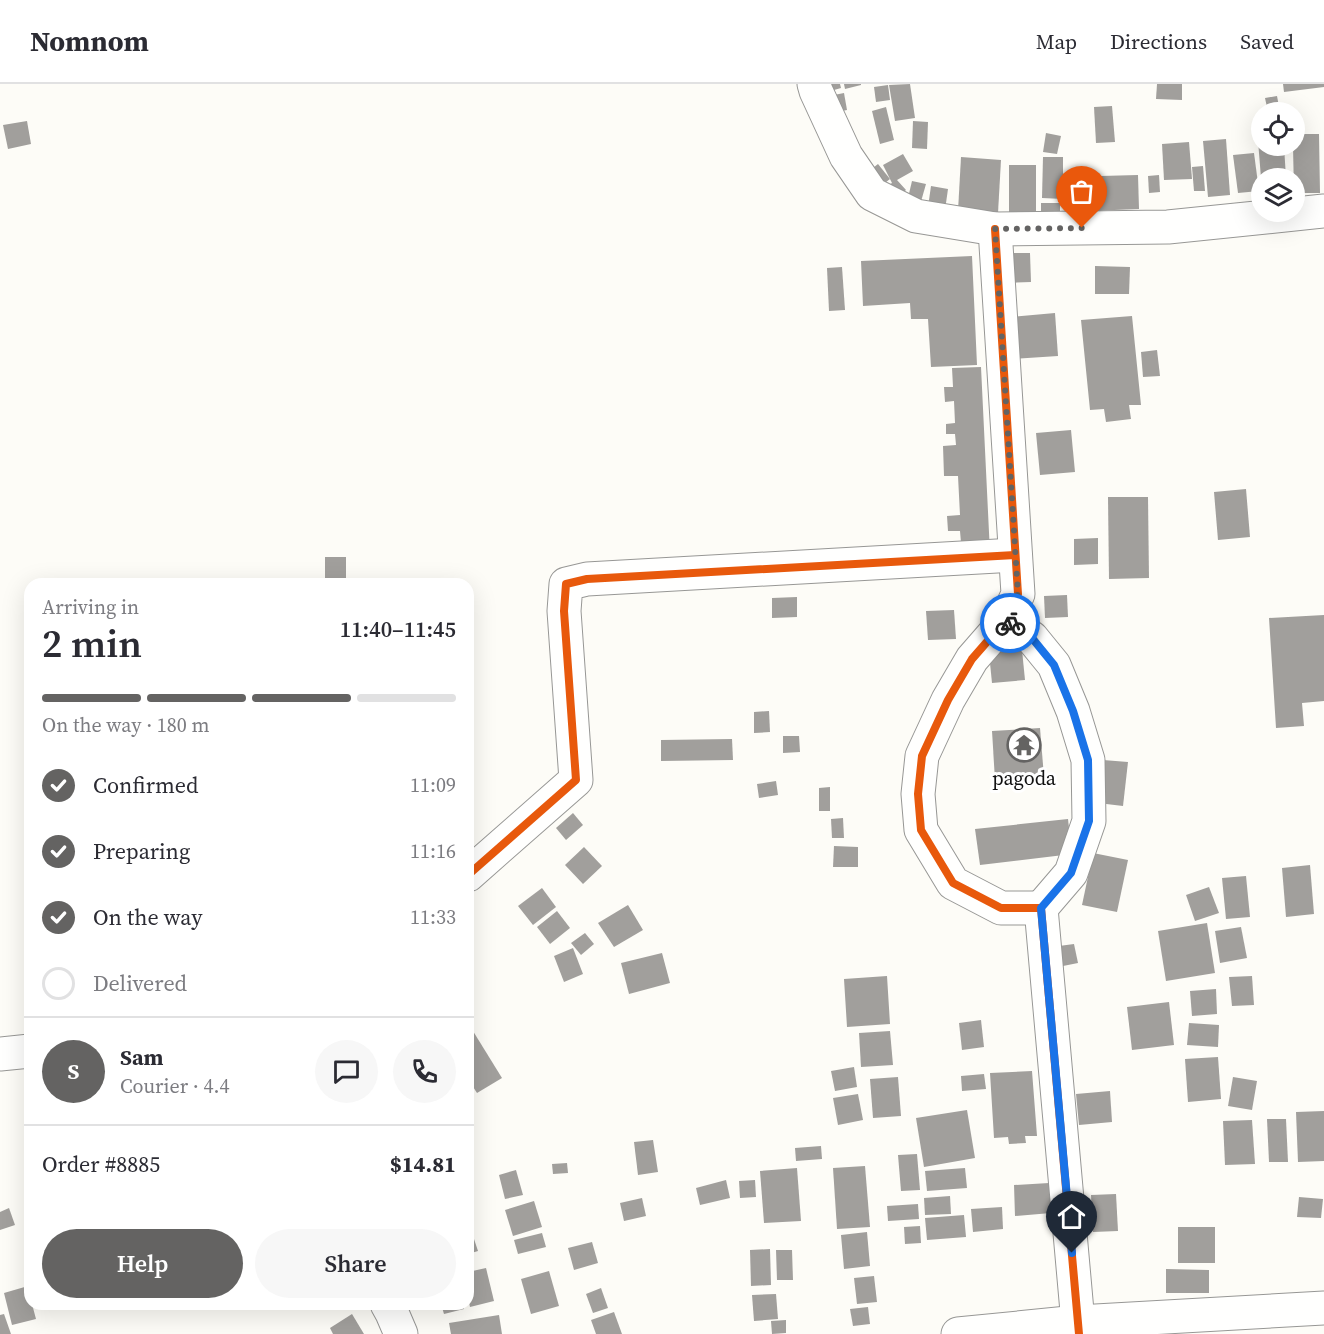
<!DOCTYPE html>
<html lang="en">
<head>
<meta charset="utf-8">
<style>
  body { margin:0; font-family:"Source Serif 4",serif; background:#f7f7f7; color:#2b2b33; height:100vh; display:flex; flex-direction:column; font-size:22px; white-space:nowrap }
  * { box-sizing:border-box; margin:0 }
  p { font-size:20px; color:#7c7c81 }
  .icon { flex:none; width:33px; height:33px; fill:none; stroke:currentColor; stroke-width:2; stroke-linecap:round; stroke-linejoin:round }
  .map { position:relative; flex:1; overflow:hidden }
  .drawer { position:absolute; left:24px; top:494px; width:450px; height:732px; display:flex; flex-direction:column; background:#fff; border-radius:18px; box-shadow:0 6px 24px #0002 }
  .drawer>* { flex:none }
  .fabs { position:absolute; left:1251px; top:18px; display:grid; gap:12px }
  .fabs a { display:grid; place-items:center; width:54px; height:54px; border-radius:50%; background:#fff; box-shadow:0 6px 24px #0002; font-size:30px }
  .pin { position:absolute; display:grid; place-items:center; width:51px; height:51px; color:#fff; margin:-62px -26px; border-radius:50% 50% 50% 0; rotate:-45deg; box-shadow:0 0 6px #0007 }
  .pin .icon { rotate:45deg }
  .courier { position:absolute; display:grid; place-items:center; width:60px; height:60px; margin:-30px; border:4px solid #1a73e8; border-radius:50%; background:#fff; color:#222; box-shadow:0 2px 8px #0007 }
  .headline em { font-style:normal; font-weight:600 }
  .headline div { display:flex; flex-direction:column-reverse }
  .headline { display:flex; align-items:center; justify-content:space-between; height:102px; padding:0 18px }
  h1 { font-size:39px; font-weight:600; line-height:45px }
  .bar { display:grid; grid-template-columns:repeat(4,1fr); gap:9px 6px; align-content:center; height:72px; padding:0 18px }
  .bar i { height:8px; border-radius:4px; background:#e1e1e2 }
  .bar .current { background:#646362 }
  .bar p { grid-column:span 4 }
  .line { display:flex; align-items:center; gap:15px; padding:0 18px; border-top:2px solid #e1e1e2 }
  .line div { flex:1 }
  .round { display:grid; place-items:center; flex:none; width:63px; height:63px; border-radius:32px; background:#f7f7f7 }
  ol { padding:0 18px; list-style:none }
  li { display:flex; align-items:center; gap:18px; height:66px }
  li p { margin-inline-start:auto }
  li .icon { padding:6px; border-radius:50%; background:#646362; color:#fff; stroke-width:4 }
  li:last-child { color:#7c7c81 }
  li i { width:33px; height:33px; border:3px solid #e1e1e2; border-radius:50% }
  .primary-button { display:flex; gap:12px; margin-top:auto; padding:12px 18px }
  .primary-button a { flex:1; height:69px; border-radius:36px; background:#646362; color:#fff; font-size:24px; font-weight:600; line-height:69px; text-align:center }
  .primary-button a+a { background:#f7f7f7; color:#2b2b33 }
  header { display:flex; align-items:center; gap:36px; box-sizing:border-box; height:84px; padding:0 30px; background:#fff; border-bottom:2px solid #e1e1e2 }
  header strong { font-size:28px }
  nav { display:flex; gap:33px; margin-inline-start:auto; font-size:21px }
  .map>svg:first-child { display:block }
</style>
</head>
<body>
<header>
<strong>Nomnom</strong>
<nav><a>Map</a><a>Directions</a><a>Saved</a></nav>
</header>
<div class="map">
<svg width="1324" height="1250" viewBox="0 0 1324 1250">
  <rect width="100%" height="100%" fill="#fdfcf7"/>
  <g fill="#a19f9c">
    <path d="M825,0H840L841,4L827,8Z"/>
    <path d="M844,0H861V1L845,5Z"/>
    <path d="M910,0L915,34L895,37L889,1Z"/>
    <path d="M1157,0H1182V16L1156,15Z"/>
    <path d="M1283,0H1324V3L1284,8Z"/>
    <path d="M888,1L890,16L876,18L874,3Z"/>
    <path d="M844,9L847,26L832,29L829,12Z"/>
    <path d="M1277,12L1280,28H1268L1265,14Z"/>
    <path d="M1112,22L1115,58L1096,59L1094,23Z"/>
    <path d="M886,23L894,56L880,60L872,27Z"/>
    <path d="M27,37L31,60L8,65L3,41Z"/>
    <path d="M913,37L928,38L927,65L912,64Z"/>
    <path d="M1257,44H1262V62H1284L1286,94H1261Z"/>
    <path d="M1046,49L1061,52L1057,70L1043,68Z"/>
    <path d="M1294,50H1319L1320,109H1294L1293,62H1294Z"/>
    <path d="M1226,55L1230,111L1208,113L1203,57Z"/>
    <path d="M1189,58L1192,95L1164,96L1162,60Z"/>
    <path d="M1254,69L1259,107L1238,109L1233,71Z"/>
    <path d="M903,70L913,87L897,96L906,106L897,114L887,102L892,99L883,81Z"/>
    <path d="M961,73L1001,76L998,129L958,127Z"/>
    <path d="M1043,73H1063V115L1042,114Z"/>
    <path d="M878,80L890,95L881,102L869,87Z"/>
    <rect x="1009" y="81" width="27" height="50"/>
    <path d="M1203,82L1205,107H1194L1192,83Z"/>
    <path d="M1138,91L1139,125L1065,128L1063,93Z"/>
    <path d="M1159,91L1160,108L1149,109L1148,92Z"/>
    <path d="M912,97L926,100L920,121L907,118Z"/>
    <path d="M931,102L948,105L945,126L928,123Z"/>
    <rect x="1041" y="119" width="19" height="14"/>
    <path d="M1004,169H1030L1031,198L1005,199Z"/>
    <path d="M972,172L977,281L931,283L928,235H911L910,219L863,222L861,177Z"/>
    <path d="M1095,182L1130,183L1129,210H1095Z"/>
    <path d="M842,183L845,226L829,227L827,184Z"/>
    <path d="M1055,229L1058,272L1014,275L1011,233Z"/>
    <path d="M1132,232L1141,321H1129L1131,335L1106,338L1104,325L1090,326L1081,236Z"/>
    <path d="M1157,266L1160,292L1143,293L1141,268Z"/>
    <path d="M981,283L990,469L962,470L960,447H948L947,432L960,431L958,392H944L943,362L956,361L955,350H946V340L955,339L954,317L945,318L944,303H953L952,284Z"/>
    <path d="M1071,346L1075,388L1040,391L1036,349Z"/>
    <path d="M1246,405L1250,453L1218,456L1214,408Z"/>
    <path d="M1108,413H1148L1149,494L1109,495Z"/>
    <path d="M1098,454V480L1074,481V455Z"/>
    <rect x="325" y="473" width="21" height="23"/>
    <path d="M1067,511L1068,533L1045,534L1044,512Z"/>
    <path d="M797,513V533L772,534V514Z"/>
    <path d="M954,526L956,555L928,556L926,527Z"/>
    <path d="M1324,531V617L1302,619L1304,642L1276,644L1269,534Z"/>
    <path d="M1022,566L1025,596L992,599L989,569Z"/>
    <path d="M769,627L770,648L754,649V628Z"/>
    <path d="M1040,644L1044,693L995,696L992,647Z"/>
    <path d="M783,652H799L800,668L783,669Z"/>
    <path d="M732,655L733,676L661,677V656Z"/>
    <path d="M1103,676L1128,678L1123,722L1098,719Z"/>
    <path d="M776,697L778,711L759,714L757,700Z"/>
    <path d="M830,703V727H819V704Z"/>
    <path d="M573,729L583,741L566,756L556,744Z"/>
    <path d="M843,734L844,754H832L831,735Z"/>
    <path d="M1068,735L1072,770L980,781L975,745Z"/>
    <path d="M834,762L858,763V783H833Z"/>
    <path d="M584,763L602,782L583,800L565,781Z"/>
    <path d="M1093,769L1128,776L1117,828L1082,821Z"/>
    <path d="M1310,781L1314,830L1286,833L1282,784Z"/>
    <path d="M1246,792L1250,833L1226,835L1222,794Z"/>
    <path d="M1209,803L1219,829L1195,837L1186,811Z"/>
    <path d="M542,804L556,823L533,841L518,822Z"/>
    <path d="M628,821L643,846L614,863L598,839Z"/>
    <path d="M557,827L570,844L550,860L537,843Z"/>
    <path d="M1207,839L1215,889L1166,897L1158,847Z"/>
    <path d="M1241,843L1247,874L1220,879L1215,847Z"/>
    <path d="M585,849L594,860L581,871L571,859Z"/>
    <path d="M1074,860L1078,879L1063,882L1059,862Z"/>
    <path d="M573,864L583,890L564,898L554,872Z"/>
    <path d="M662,869L670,899L629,910L621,879Z"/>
    <path d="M887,892L890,940L847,943L844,895Z"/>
    <path d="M1252,892L1254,921L1232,922L1229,893Z"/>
    <path d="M1216,905L1217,930L1192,932L1190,907Z"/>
    <path d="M1169,918L1174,961L1132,966L1127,923Z"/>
    <path d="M981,936L984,963L962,966L959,939Z"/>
    <path d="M468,939L502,994L477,1009L468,995Z"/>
    <path d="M1189,939L1219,941L1218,963L1187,961Z"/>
    <path d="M890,947L893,981L861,983L859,949Z"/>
    <path d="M1218,973L1221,1015L1188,1018L1185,975Z"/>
    <path d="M854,983L857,1003L835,1007L831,987Z"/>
    <path d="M1032,987L1037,1052H1025L1026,1059L1009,1060L1008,1053L994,1054L990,989Z"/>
    <path d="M984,990L986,1005L962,1007L961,992Z"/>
    <path d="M898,993L901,1032L873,1034L870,995Z"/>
    <path d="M1233,993L1257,997L1252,1026L1228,1022Z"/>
    <path d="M1110,1007L1112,1038L1079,1041L1076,1010Z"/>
    <path d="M858,1010L863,1036L838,1041L833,1014Z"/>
    <path d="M967,1026L975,1074L924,1083L916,1034Z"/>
    <path d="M1324,1027V1077L1298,1078L1296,1028Z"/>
    <path d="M1267,1035H1286L1288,1078H1269Z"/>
    <path d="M1252,1036L1255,1080L1225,1081L1223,1037Z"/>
    <path d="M653,1056L658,1088L638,1091L634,1058Z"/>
    <path d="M821,1062L822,1075L796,1077L795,1064Z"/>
    <path d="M917,1070L920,1106L901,1107L898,1071Z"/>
    <path d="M567,1079L568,1089L553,1090L552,1080Z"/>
    <path d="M865,1082L870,1143L837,1145L833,1084Z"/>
    <path d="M797,1084L801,1137L764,1139L760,1087Z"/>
    <path d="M965,1084L967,1104L927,1107L925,1087Z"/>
    <path d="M516,1086L523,1111L505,1115L499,1091Z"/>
    <path d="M726,1096L730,1114L700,1121L696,1104Z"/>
    <path d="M755,1096L756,1113L740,1114L739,1097Z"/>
    <path d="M1049,1099L1051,1129L1015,1132L1014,1101Z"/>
    <path d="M1116,1110L1118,1147L1093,1148L1091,1111Z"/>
    <path d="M950,1112L951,1130L925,1131L924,1114Z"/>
    <path d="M1299,1113L1323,1115L1321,1134L1297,1133Z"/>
    <path d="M642,1114L646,1132L624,1137L620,1119Z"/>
    <path d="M534,1117L542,1143L513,1152L505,1126Z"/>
    <path d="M918,1120L919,1135L888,1137L887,1122Z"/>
    <path d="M1002,1123L1003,1145L973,1148L971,1125Z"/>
    <path d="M9,1124L15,1141L0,1146V1128Z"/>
    <path d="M964,1131L966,1153L927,1156L925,1134Z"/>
    <path d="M468,1137L478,1167L468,1170Z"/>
    <path d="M920,1142L921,1159L905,1160L904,1143Z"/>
    <rect x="1178" y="1143" width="37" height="36"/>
    <path d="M867,1148L870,1182L844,1185L841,1151Z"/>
    <path d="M542,1149L546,1163L518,1170L514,1156Z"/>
    <path d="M592,1158L598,1179L574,1186L568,1164Z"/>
    <path d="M770,1165L771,1201L751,1202L750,1166Z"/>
    <path d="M776,1166H792L793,1196H777Z"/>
    <path d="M486,1184L494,1217L470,1223L468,1214V1188Z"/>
    <path d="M1166,1185L1209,1186V1209H1166Z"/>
    <path d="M549,1187L559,1222L531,1230L521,1195Z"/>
    <path d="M874,1192L877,1218L857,1220L854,1194Z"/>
    <path d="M28,1202L30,1212V1220H32L36,1235L12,1241L4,1209Z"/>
    <path d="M601,1204L608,1224L593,1229L586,1210Z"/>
    <path d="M776,1210L778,1235L754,1237L752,1211Z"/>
    <path d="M441,1220H463L464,1225L444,1230Z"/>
    <path d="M868,1223L870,1240L853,1242L850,1225Z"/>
    <path d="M614,1228L622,1250H596L591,1236Z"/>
    <path d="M4,1230L11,1250H0V1231Z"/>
    <path d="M352,1230L364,1250H333L330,1244Z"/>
    <path d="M499,1231L502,1250H451L449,1239Z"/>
    <path d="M786,1236V1249L772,1250L771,1237Z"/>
  </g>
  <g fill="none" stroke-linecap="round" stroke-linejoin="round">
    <g stroke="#979795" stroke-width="35">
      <g id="minor">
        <path d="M814,0L816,7L846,72L872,110L916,132L995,145L1168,143L1324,127"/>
        <path d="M995,145L1018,510L1006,536L972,575L948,616L922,672L918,710L921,746L953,799L1001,824H1041L1079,1250"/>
        <path d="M1006,536L1032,554L1054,581L1073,627L1088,676L1089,737L1071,789L1041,824"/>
        <path d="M468,791L576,696L564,527L566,500L587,495L1015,471"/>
        <path d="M0,970L30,967"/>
        <path d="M387,1220L392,1229L401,1250"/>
        <path d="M958,1250L1078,1238L1324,1224"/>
      </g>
    </g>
    <use href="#minor" stroke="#fffffe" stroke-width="33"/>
    <g stroke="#fff" stroke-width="11">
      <g id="cycleway">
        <path d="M995,145L1018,510L1006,536L972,575L948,616L922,672L918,710L921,746L953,799L1001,824H1041L1079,1250"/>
        <path d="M468,791L576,696L564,527L566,500L587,495L1015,471"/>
      </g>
    </g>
    <use href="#cycleway" stroke="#e8590c" stroke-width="8"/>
  </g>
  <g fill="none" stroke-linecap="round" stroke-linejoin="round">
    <path stroke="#646362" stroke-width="6" stroke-dasharray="0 10.8" d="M1010,539L1006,536L1018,510L995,145L1082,144"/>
    <path stroke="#1a73e8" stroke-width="8" d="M1010,539L1032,554L1054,581L1073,627L1088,676L1089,737L1071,789L1041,824L1072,1169"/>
  </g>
  <defs>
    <g id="temple-ring" transform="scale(1.725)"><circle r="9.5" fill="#fff" stroke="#646362" stroke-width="1.5"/><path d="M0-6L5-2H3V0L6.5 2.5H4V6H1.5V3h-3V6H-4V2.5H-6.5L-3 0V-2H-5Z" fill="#646362"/></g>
  </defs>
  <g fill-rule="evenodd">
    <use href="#temple-ring" x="1024" y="661"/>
  </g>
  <g text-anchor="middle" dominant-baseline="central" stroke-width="6" stroke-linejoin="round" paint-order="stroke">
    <g font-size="20" fill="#111" stroke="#fff">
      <text x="1024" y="694">pagoda</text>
    </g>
  </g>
</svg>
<div class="fabs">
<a><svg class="icon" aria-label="locate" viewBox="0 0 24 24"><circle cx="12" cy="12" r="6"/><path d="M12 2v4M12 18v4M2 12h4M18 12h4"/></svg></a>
<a><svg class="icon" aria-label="layers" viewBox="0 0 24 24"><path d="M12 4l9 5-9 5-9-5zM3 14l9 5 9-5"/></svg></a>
</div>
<div class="pin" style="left:1082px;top:144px;background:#ea580c"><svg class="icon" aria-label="bag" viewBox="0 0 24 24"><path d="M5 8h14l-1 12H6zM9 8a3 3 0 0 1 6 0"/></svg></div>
<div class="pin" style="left:1072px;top:1169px;background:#1f2937"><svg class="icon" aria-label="home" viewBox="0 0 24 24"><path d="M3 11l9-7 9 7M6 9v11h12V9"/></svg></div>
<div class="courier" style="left:1010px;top:539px"><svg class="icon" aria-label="bike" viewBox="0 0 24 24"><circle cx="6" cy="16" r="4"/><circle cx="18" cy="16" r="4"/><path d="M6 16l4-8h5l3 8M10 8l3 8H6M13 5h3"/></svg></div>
<section class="drawer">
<div class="headline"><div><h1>2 min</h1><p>Arriving in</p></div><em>11:40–11:45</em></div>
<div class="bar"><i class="current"></i><i class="current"></i><i class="current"></i><i></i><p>On the way · 180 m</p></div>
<ol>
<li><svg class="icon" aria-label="check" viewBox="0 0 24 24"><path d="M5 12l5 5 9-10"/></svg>Confirmed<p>11:09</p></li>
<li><svg class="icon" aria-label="check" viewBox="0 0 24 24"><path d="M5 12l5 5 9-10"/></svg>Preparing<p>11:16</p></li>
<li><svg class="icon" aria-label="check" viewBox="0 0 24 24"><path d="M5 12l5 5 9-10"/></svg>On the way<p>11:33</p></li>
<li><i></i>Delivered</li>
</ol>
<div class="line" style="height:108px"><b class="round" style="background:#646362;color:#fff">S</b><div><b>Sam</b><p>Courier · 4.4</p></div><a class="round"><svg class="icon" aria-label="chat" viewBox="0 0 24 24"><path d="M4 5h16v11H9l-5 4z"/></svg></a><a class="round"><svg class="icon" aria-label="phone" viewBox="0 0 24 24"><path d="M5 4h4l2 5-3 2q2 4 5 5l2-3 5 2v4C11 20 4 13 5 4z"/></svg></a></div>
<div class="line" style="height:78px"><div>Order #8885</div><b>$14.81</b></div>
<div class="primary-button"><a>Help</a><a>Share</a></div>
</section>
</div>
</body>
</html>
